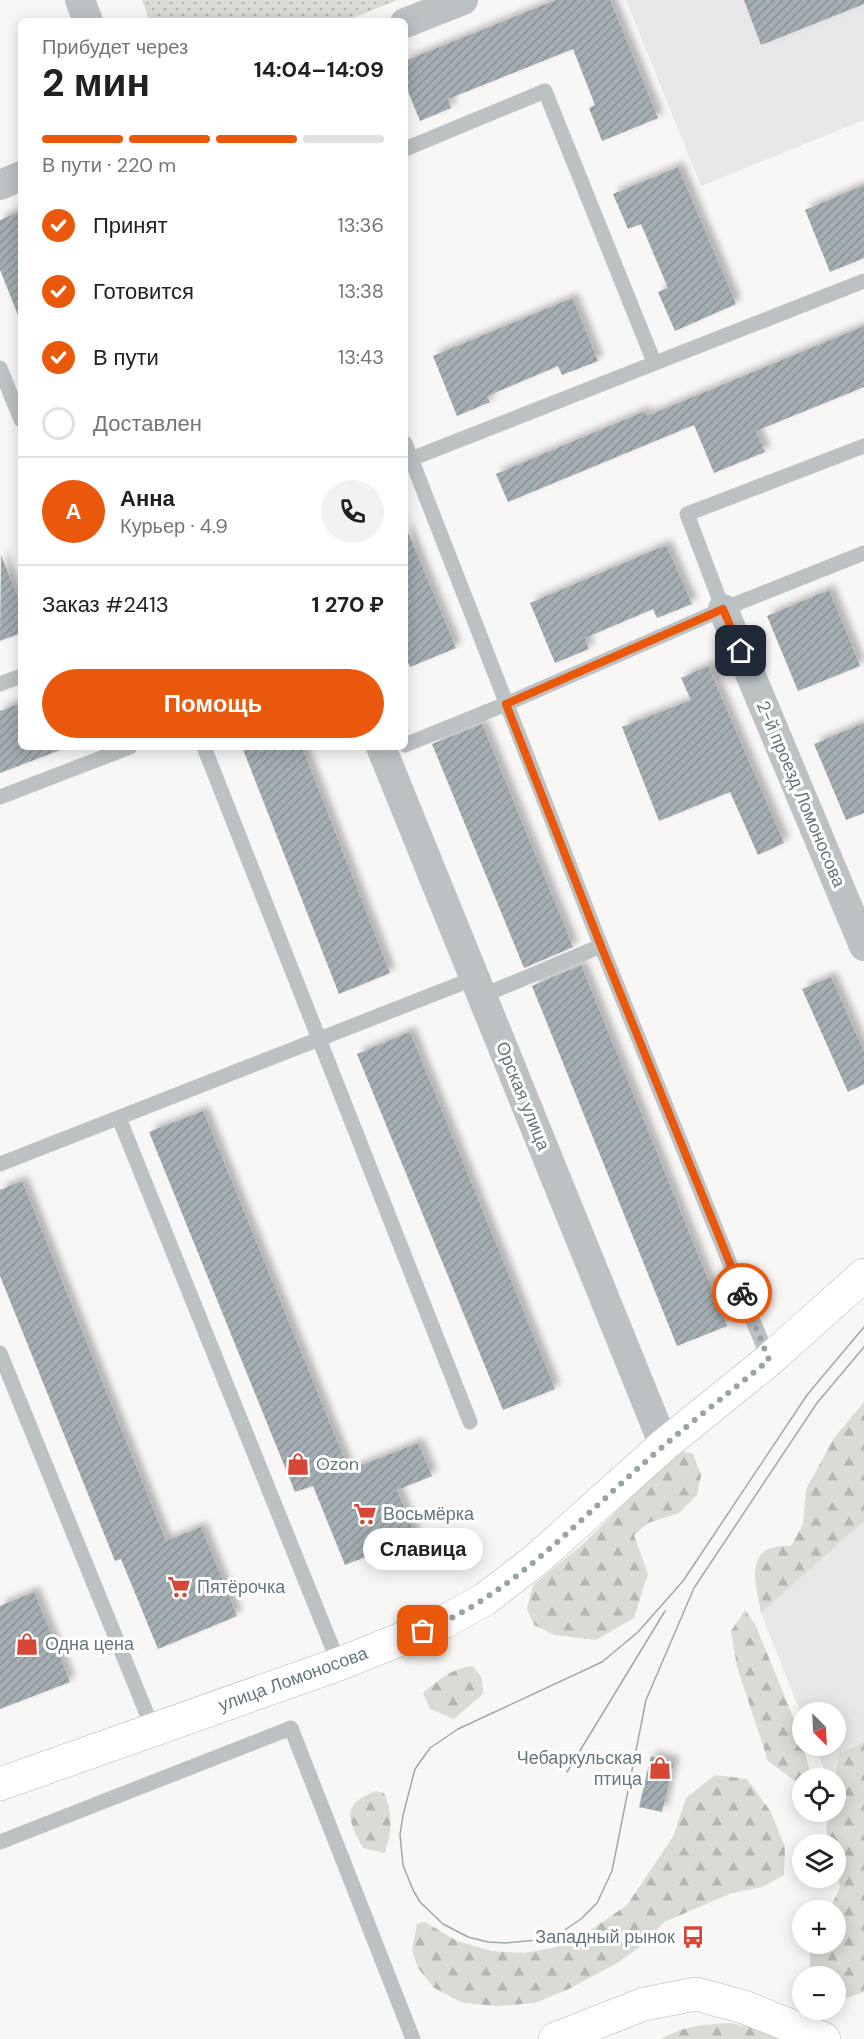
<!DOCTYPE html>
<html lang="ru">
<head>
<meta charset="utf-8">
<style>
  body { margin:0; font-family:"DM Sans",sans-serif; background:#f2f2f2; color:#202124; height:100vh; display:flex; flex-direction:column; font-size:22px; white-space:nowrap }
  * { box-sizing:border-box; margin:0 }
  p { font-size:20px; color:#757577 }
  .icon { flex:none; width:33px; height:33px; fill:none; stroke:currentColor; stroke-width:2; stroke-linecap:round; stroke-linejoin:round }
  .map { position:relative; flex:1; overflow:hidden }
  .panel { position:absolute; left:18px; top:18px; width:390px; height:732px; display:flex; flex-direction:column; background:#fff; border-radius:9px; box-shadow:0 3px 15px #0003 }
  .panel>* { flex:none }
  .needle { width:39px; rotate:156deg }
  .fabs { position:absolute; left:792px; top:1702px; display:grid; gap:12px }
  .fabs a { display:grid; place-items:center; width:54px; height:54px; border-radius:50%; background:#fff; box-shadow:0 3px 15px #0003; font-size:30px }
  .pin { position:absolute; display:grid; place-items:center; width:51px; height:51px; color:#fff; margin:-26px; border-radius:12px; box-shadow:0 3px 9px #0006 }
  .courier { position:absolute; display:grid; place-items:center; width:60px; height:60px; margin:-30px; border:4px solid #ea580c; border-radius:50%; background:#fff; color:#222; box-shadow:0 2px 8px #0007 }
  .bubble { position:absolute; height:42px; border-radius:21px; background:#fff; box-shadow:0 3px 15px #0003; font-size:20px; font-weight:700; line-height:42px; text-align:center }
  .summary em { font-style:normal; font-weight:700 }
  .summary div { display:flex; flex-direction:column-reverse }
  .summary { display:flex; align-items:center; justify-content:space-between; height:102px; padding:0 24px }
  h1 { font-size:39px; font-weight:700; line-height:45px }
  .bar { display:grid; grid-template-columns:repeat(4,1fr); gap:9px 6px; align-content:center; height:72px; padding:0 24px }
  .bar i { height:8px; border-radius:4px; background:#e0e0e0 }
  .bar .current { background:#ea580c }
  .bar p { grid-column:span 4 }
  .line { display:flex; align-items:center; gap:15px; padding:0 24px; border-top:2px solid #e0e0e0 }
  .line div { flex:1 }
  .round { display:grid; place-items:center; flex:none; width:63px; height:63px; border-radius:32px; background:#f2f2f2 }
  ol { padding:0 24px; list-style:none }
  li { display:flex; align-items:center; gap:18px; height:66px }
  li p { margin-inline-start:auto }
  li .icon { padding:6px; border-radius:50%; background:#ea580c; color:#fff; stroke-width:4 }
  li:last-child { color:#757577 }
  li i { width:33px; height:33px; border:3px solid #e0e0e0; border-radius:50% }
  .action { display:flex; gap:12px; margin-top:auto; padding:12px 24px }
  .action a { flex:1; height:69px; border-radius:36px; background:#ea580c; color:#fff; font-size:24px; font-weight:700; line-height:69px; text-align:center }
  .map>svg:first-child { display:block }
</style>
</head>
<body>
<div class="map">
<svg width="864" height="2039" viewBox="0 0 864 2039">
  <defs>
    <pattern id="green-dots" width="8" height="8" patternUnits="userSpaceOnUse" patternTransform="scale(1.5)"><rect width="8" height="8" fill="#d8dcd5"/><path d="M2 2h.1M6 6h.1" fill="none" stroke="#b3b7b2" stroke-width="1.8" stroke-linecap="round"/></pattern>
    <pattern id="forest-firs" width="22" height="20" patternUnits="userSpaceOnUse" patternTransform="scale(1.5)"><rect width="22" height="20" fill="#d8dcd5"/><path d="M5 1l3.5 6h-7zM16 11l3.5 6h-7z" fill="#b3b7b2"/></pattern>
    <pattern id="building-hatch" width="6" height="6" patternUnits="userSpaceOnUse" patternTransform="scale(1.5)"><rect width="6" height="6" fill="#a4aeb2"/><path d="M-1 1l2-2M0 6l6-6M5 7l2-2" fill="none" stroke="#899296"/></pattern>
    <filter id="shadow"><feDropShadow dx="5.5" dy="-5.5" stdDeviation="3" flood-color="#0004"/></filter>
  </defs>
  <rect width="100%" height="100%" fill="#f8f7f5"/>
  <g fill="#e6e7e6">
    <path d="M626,0H864V120L701,186Z"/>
    <path d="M864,1521V1868L836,1779H828L815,1746H836V1713H802V1716L761,1613Z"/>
  </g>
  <path fill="url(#green-dots)" d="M142,0H397L345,21H150Z"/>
  <g fill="url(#forest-firs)">
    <path d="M864,1402V1521L761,1613C758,1595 745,1556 771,1548C777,1546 785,1546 791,1546L803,1524L806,1489L834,1438Z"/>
    <path d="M679,1450L693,1454L701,1475L697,1495L679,1513L648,1523L634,1535L648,1574L634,1618L596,1640L554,1635L534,1625L527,1609L533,1585L582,1545Z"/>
    <path d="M745,1610L755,1624L800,1734L810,1772L795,1781L768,1761L737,1667L731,1631Z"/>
    <path d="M473,1666L482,1678L483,1694L454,1719L430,1709L423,1693C439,1680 452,1668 473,1666Z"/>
    <path d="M864,1742V1992L837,2001L836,2000V1977H811L809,1944H836V1911H829L840,1887L836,1870V1845H829L826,1829L829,1812H836L835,1779L839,1754Z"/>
    <path d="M715,1775L747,1779L771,1812L785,1847L784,1875L762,1887L732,1893L664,1922L642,1945L619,1962L569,1989L535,2003L497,2006L463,2003L434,1988L418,1968L412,1950L417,1924L425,1922L457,1941L492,1951L523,1953L553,1948L579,1938L627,1905L673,1837L686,1798Z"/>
    <path d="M376,1791L384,1793C393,1811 392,1835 384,1853L363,1848C348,1820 340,1804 376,1791Z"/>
    <path d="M732,2023L753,2028L779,2039H661C682,2026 707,2024 732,2023Z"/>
  </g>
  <g fill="url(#building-hatch)" filter="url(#shadow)">
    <path d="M556,0H610L658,118L602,141L589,108L595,105L573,49L448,99L451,108L420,121L405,84V61Z"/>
    <path d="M744,0H864V4L761,45Z"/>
    <path d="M678,167L736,304L675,331L658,292L668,288L641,224L628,229L613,194Z"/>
    <path d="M864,185V258L830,272L805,210Z"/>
    <path d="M21,211V320H20L0,270V220Z"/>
    <path d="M572,298L598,361L562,375L558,366L487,396L490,402L457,416L433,356Z"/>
    <path d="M864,326V387L756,431L765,452L714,473L694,425L508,502L496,474L645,411L647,416Z"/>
    <path d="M405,525L456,648L410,667L405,655Z"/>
    <path d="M666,545L692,604L657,618L653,609L585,638L589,649L555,663L530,603Z"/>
    <path d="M1,555L21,605V633L0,641Z"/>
    <path d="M829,590L860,666L798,691L767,616Z"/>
    <path d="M708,666L784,843L758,855L730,792L659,821L622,727L691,700L681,678Z"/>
    <path d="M21,703V747H62L63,749L0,773V711Z"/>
    <path d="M864,723V813L846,820L814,744Z"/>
    <path d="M482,724L573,947L524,968L432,744Z"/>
    <path d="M242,747H302L390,973L339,994Z"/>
    <path d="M581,965L727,1326L677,1346L532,986Z"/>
    <path d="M831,977L864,1052V1084L848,1092L802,989Z"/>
    <path d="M410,1032L555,1389L503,1410L357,1054Z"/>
    <path d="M203,1111L349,1470L418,1443L432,1476L397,1490L416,1537L345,1565L313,1486L295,1492L149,1132Z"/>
    <path d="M22,1181L166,1541L201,1527L237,1616L158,1649L121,1559L115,1561L0,1276V1190Z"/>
    <path d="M34,1592L70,1682L0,1709V1606Z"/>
    <path d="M651,1756L674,1762L662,1812L639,1807Z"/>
  </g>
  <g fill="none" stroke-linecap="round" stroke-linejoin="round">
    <g stroke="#b1b8bb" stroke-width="34">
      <path id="secondary" d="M0,1784L339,1664L444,1622L485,1599L537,1559L664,1445L769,1360L864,1275"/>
    </g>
    <g stroke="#b0b6b9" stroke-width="34">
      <path id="primary" d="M555,2039L644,2004L696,1994L744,2007L824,2039"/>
    </g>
    <g stroke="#bcc2c4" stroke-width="15">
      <path d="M405,149L545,91L654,362"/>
      <path d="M0,368L21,420"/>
      <path d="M405,443L601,946L482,996"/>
      <path d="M864,446L687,514L723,609L864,553"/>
      <path d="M411,459L864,281"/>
      <path d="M0,684L21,676"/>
      <path d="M405,745L506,704L723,609"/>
      <path d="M204,747L470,1422"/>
      <path d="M0,797L130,747"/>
      <path d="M601,946L769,1360"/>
      <path d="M119,1118L339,1664"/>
      <path d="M0,1164L475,978"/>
      <path d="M0,1353L153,1729"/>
      <path d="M0,1842L291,1728L413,2039"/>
    </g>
    <g stroke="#bcc2c4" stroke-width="30">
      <path d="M80,0L88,21"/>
      <path d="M405,23L463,0"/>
      <path d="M0,185L21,176"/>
      <path d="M723,609L864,946"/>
      <path d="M381,747L664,1445"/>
    </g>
    <use href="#secondary" stroke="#fff" stroke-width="33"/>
    <use href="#primary" stroke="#fff" stroke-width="33"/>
    <g stroke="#9fa7ab" stroke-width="1.5">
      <path d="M864,1327L807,1395L683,1581L638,1632L602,1662L458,1729L430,1748L415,1769L403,1815L400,1835L403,1865L413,1890L420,1902L443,1924L468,1937L488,1942L506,1943L537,1940L560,1933L581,1919L597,1903L612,1871L646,1700L694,1588L817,1403L864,1347"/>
      <path d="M567,1772L665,1611"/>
    </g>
  </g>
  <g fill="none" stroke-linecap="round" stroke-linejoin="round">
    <path stroke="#98a3a8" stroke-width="6" stroke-dasharray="0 10.8" d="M423,1631C506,1598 569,1530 635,1471C678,1432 724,1397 769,1360L742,1293"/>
    <path stroke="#ea580c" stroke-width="8" d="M741,651L723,609L506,704L601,946L742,1293"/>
  </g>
  <defs>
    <g id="shop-bare" transform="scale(1.8)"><path d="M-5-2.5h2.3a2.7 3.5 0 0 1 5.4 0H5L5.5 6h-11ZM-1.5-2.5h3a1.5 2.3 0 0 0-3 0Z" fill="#d74736" stroke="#fff" stroke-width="2.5" paint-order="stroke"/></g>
    <g id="supermarket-bare" transform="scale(1.8)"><path d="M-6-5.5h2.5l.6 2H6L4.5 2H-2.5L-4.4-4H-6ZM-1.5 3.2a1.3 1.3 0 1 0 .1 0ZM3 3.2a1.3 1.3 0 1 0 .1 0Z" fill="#d74736" stroke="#fff" stroke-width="2.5" paint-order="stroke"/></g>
    <g id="bus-bare" transform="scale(1.8)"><path d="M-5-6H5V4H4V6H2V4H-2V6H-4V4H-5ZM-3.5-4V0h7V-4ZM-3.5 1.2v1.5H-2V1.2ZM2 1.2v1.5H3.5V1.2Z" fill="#d74736" stroke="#fff" stroke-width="2.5" paint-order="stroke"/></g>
  </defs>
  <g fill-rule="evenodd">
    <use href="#shop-bare" x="298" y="1464"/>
    <use href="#supermarket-bare" x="365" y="1514"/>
    <use href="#supermarket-bare" x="179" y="1587"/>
    <use href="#shop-bare" x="27" y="1644"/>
    <use href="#shop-bare" x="660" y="1768"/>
    <use href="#bus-bare" x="693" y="1937"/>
  </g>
  <g text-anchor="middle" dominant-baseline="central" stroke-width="6" stroke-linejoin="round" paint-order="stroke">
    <g font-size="18" fill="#65767e" stroke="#fff">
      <text transform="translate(801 794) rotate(67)">2-й проезд Ломоносова</text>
      <text transform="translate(523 1096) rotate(68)">Орская улица</text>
      <text transform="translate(293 1679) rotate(-20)">улица Ломоносова</text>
    </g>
    <g font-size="18" fill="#65767e" stroke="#fff" text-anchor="start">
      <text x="316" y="1464">Ozon</text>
      <text x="383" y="1514">Восьмёрка</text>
      <text x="197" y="1587">Пятёрочка</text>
      <text x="45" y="1644">Одна цена</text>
      <text x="642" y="1758" text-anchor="end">Чебаркульская<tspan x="642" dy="21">птица</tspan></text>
      <text x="675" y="1937" text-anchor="end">Западный рынок</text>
    </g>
  </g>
</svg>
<div class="fabs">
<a><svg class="needle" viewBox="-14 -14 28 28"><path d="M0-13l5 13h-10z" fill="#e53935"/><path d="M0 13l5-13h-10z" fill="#757577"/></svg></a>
<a><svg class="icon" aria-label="locate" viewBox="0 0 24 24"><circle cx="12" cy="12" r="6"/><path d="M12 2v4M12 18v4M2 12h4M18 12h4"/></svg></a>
<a><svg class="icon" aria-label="layers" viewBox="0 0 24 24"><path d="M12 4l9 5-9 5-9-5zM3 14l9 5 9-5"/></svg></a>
<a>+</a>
<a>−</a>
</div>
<div class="pin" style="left:423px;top:1631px;background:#ea580c"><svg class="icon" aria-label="bag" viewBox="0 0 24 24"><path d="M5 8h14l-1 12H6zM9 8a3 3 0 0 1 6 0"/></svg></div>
<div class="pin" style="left:741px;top:651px;background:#1f2937"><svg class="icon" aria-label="home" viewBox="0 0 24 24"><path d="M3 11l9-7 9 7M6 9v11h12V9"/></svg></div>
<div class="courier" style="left:742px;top:1293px"><svg class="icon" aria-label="bike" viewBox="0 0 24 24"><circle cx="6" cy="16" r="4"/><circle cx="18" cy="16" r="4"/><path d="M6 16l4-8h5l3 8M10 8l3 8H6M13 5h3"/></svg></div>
<div class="bubble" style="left:363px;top:1528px;width:120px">Славица</div>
<section class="panel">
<div class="summary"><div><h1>2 мин</h1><p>Прибудет через</p></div><em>14:04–14:09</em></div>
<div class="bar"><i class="current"></i><i class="current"></i><i class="current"></i><i></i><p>В пути · 220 m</p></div>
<ol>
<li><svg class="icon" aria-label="check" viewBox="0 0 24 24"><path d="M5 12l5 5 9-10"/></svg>Принят<p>13:36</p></li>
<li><svg class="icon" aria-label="check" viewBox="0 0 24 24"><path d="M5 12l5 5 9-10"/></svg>Готовится<p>13:38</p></li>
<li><svg class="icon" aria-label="check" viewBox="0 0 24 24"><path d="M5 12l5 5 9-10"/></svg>В пути<p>13:43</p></li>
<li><i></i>Доставлен</li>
</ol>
<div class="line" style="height:108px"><b class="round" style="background:#ea580c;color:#fff">А</b><div><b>Анна</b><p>Курьер · 4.9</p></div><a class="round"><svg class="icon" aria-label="phone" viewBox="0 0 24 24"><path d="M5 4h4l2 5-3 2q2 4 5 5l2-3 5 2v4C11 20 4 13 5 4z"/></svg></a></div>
<div class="line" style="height:78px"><div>Заказ #2413</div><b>1 270 ₽</b></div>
<div class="action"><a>Помощь</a></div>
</section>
</div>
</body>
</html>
